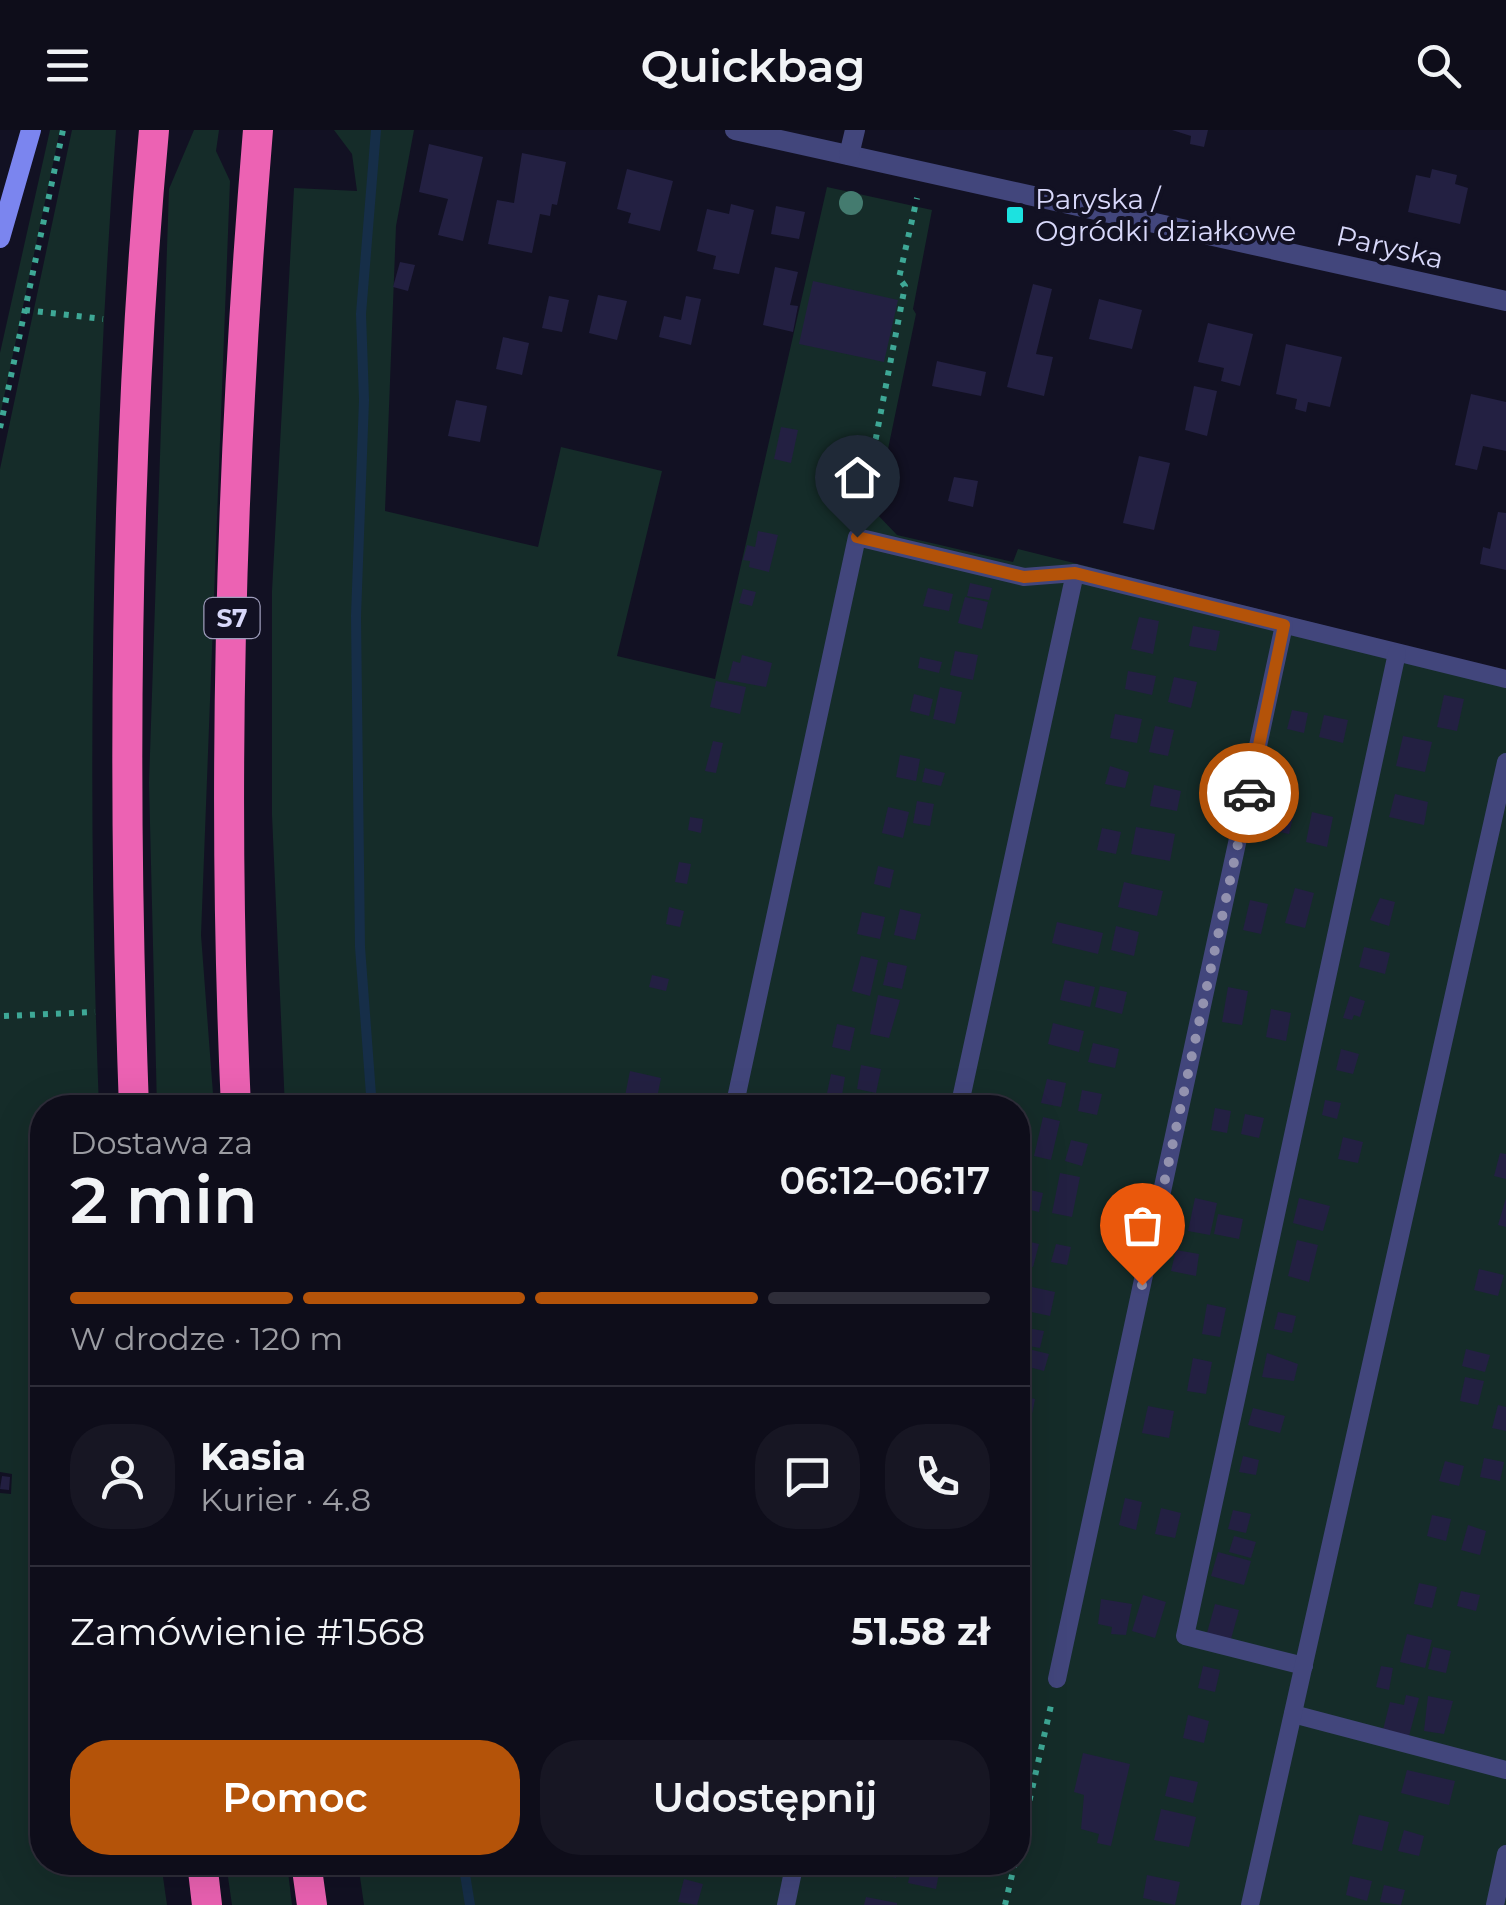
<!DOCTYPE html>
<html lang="pl">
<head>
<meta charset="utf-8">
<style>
  body { margin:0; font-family:Montserrat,sans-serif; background:#171623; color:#f1f3f6; height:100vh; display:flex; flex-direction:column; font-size:38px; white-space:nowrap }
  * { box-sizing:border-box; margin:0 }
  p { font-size:32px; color:#9b9ca2 }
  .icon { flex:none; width:55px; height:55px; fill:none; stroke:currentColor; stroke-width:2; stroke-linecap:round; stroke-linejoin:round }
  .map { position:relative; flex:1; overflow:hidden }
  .sheet { position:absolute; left:30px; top:965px; width:1000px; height:780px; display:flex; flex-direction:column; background:#0e0d1a; border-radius:40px; box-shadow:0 10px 40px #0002,0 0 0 2px #2e2d39 }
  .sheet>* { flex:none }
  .pin { position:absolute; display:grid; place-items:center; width:85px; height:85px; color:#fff; margin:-102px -42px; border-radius:50% 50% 50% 0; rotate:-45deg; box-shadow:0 0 10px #0007 }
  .pin .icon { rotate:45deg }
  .courier { position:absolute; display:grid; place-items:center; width:100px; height:100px; margin:-50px; border:8px solid #b45309; border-radius:50%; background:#fff; color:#222; box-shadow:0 2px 12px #0007 }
  .summary em { font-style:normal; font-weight:600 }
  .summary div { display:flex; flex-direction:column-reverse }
  .summary { display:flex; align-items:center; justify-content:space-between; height:170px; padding:0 40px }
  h1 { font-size:65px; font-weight:600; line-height:75px }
  .bar { display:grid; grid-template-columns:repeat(4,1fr); gap:15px 10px; align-content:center; height:120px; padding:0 40px }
  .bar i { height:12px; border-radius:8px; background:#2e2d39 }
  .bar .selected { background:#b45309 }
  .bar p { grid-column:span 4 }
  .line { display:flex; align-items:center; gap:25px; padding:0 40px; border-top:2px solid #2e2d39 }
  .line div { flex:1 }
  .round { display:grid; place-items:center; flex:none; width:105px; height:105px; border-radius:40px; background:#171623 }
  .button { display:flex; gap:20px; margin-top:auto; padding:20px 40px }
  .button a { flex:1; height:115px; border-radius:40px; background:#b45309; color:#fff; font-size:40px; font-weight:600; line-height:115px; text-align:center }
  .button a+a { background:#171623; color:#f1f3f6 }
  header { display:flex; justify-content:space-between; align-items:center; height:130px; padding:0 40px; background:#0e0d1a; font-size:45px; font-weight:600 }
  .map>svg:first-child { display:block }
</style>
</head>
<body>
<header><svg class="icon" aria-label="menu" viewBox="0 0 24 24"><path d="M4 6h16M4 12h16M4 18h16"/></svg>Quickbag<svg class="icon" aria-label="search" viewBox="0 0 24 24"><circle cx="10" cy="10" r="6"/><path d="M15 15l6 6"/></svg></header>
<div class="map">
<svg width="1506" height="1775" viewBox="0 0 1506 1775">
  <rect width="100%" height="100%" fill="#121123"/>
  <g fill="#152c29">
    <path d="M50,0H60L0,286V223Z"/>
    <path d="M72,0H116C92,325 86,651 99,977L42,978V1732L161,1733L167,1775H0V1363L11,1364L12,1344L0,1342V339Z"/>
    <path d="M194,0H219L216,21L230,51L201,805L214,977L157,978L149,653L169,59Z"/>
    <path d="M334,0H414L396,96L385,381L538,417L561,317L662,341L617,526L715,549L827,57L932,80L913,179L916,184L875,382L897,405L1013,432L1018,419L1506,541V1775H364L358,1733L1018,1732V978H285L272,685V461L294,58L357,61L352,24Z"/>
    <path d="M226,1733H287L292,1775H232Z"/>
  </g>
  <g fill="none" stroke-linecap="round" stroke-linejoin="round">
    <g stroke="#162e48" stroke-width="10">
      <path d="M372,978L360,817L356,486L364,270L361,184L376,0"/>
      <path d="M463,1732L470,1775"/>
    </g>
  </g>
  <g fill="#232042">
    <path d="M1172,0H1208L1204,17L1190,14L1191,6Z"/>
    <path d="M429,14L483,27L463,111L438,105L448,69L419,62Z"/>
    <path d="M522,23L566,32L557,75L552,74L550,86L540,84L532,123L488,114L497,70L514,73Z"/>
    <path d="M627,39L673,51L660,101L628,93L631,83L617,79Z"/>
    <path d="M1432,39L1457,45L1455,54L1468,58L1460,94L1408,82L1416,45L1430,48Z"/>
    <path d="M731,74L754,80L739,144L713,139L716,126L697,121L707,79L729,84Z"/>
    <path d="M776,76L805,82L799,109L771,104Z"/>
    <path d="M400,132L415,135L408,161L393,157Z"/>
    <path d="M775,137L798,142L790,175L798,176L793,202L763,195Z"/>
    <path d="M813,151L898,170L884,232L799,214Z"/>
    <path d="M1033,154L1052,159L1036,224L1053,227L1044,266L1007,257Z"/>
    <path d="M598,165L627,171L617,210L589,203Z"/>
    <path d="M549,166L569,170L562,202L542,198Z"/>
    <path d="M686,166L701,169L691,215L659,207L664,186L681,190Z"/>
    <path d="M1099,169L1142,180L1132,219L1089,209Z"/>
    <path d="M1208,193L1253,204L1240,256L1221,251L1224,238L1198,232Z"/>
    <path d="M503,207L529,213L522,245L496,239Z"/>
    <path d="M1286,214L1342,227L1330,277L1308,272L1306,282L1295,279L1297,269L1276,264Z"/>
    <path d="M937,231L986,242L981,266L932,256Z"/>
    <path d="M1194,256L1217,261L1207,306L1185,300Z"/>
    <path d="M1471,264L1506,272V321L1483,316L1477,340L1455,335Z"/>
    <path d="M456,270L487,276L480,312L448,306Z"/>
    <path d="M781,297L798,300L791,333L774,329Z"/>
    <path d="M1139,326L1170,333L1154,400L1123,393Z"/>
    <path d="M954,347L978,351L973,377L948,371Z"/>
    <path d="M1498,382L1506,383V440L1480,434L1483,417L1490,419Z"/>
    <path d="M758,401L778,405L769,442L749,437L750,431L743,430L747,415L755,417Z"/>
    <path d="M970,453L992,458L989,470L967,466Z"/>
    <path d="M928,458L953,464L949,481L923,476Z"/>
    <path d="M743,459L756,462L752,476L739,473Z"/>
    <path d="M965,467L988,472L982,499L958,493Z"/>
    <path d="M1139,487L1159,491L1153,524L1131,519Z"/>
    <path d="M1193,496L1220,501L1216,521L1189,516Z"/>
    <path d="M955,521L978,525L973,550L950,545Z"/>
    <path d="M742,525L772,533L766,557L728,550L733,531L740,533Z"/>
    <path d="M920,527L942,532L939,543L918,538Z"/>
    <path d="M1128,541L1156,546L1152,565L1125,559Z"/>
    <path d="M1174,547L1197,552L1191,578L1168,572Z"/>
    <path d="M716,551L746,557L740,584L710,577Z"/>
    <path d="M940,557L962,562L955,594L933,589Z"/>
    <path d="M914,564L933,569L929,586L910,581Z"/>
    <path d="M1444,565L1464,569L1457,601L1437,597Z"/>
    <path d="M1292,580L1308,583L1304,603L1287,599Z"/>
    <path d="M1115,584L1142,589L1137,613L1110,608Z"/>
    <path d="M1324,585L1348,590L1343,613L1319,607Z"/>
    <path d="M1155,596L1174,600L1168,626L1149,622Z"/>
    <path d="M1403,606L1432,612L1425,642L1396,636Z"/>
    <path d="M713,611L723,613L716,643L705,641Z"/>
    <path d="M900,625L920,629L916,651L896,647Z"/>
    <path d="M1110,636L1129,642L1125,658L1105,654Z"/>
    <path d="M925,638L945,643L941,656L922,652Z"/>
    <path d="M1154,655L1181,661L1177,681L1150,676Z"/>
    <path d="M1395,664L1428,672L1424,695L1389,687Z"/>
    <path d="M917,671L934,674L930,696L913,693Z"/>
    <path d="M888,677L909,682L903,708L882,703Z"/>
    <path d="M1267,677L1294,683L1289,704L1262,698Z"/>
    <path d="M1312,682L1333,687L1327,717L1306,712Z"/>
    <path d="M690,687L703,689L701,703L688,700Z"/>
    <path d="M1136,697L1175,704L1170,731L1131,724Z"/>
    <path d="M1102,698L1121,702L1116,724L1097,720Z"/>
    <path d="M679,732L691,734L687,754L675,752Z"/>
    <path d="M878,736L894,740L890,758L874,754Z"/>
    <path d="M1124,752L1163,761L1157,786L1118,777Z"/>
    <path d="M1295,758L1314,763L1305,798L1285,793Z"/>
    <path d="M1380,768L1395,772L1389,796L1370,790Z"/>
    <path d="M1250,770L1268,774L1261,804L1243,800Z"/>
    <path d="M669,777L684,781L680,797L666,794Z"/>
    <path d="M900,779L921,784L915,810L894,805Z"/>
    <path d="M862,782L885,787L880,809L857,804Z"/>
    <path d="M1057,792L1103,803L1098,824L1052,813Z"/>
    <path d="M1116,796L1139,802L1134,826L1111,820Z"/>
    <path d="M1364,817L1390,823L1385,844L1359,837Z"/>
    <path d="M861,826L878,830L870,866L852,861Z"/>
    <path d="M888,832L907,836L902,859L883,855Z"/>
    <path d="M652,845L669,849L666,861L649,857Z"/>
    <path d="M1065,850L1095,857L1090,877L1060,870Z"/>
    <path d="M1100,856L1127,862L1122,884L1095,877Z"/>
    <path d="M1228,857L1248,861L1242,895L1222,892Z"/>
    <path d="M878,865L900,870L889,908L870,904Z"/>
    <path d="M1350,866L1365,871L1360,887L1354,885L1352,890L1343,888Z"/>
    <path d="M1271,879L1291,883L1286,911L1266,907Z"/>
    <path d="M1053,893L1084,901L1079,922L1048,914Z"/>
    <path d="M837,894L855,898L850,921L832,917Z"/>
    <path d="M1093,913L1119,919L1115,938L1088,932Z"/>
    <path d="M1341,919L1359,924L1353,944L1336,940Z"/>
    <path d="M861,935L881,939L876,963L857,959Z"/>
    <path d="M630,941L661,948L656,973L625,966Z"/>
    <path d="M831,944L845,947L841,971L826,968Z"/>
    <path d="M1047,949L1066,953L1061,977L1041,973Z"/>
    <path d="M1082,960L1102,964L1097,985L1078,981Z"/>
    <path d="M1325,970L1341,973L1337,989L1322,985Z"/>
    <path d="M1215,978L1231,981L1227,1003L1211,1000Z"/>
    <path d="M1245,984L1264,988L1259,1008L1241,1004Z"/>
    <path d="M1043,987L1060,991L1051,1030L1034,1026Z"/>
    <path d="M1343,1007L1363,1012L1358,1033L1338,1029Z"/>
    <path d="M1071,1010L1088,1014L1082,1036L1065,1031Z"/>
    <path d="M1500,1023L1506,1024V1049L1494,1046Z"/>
    <path d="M1060,1043L1080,1047L1072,1087L1052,1083Z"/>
    <path d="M1018,1057L1043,1063L1039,1082L1018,1077Z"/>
    <path d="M1195,1068L1217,1073L1210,1105L1188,1101Z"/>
    <path d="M1299,1068L1330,1076L1323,1101L1293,1093Z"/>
    <path d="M1506,1068V1097L1498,1095Z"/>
    <path d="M1218,1084L1243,1089L1239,1109L1214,1104Z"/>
    <path d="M1018,1109L1039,1114L1033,1137L1018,1134Z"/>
    <path d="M1297,1110L1318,1115L1309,1152L1288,1146Z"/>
    <path d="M1056,1114L1071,1117L1067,1135L1051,1132Z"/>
    <path d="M1176,1120L1199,1124L1196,1146L1171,1141Z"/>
    <path d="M1479,1139L1504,1145L1498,1166L1474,1160Z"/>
    <path d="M1018,1150L1029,1153L1022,1185L1018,1184Z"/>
    <path d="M1032,1157L1055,1162L1050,1186L1027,1181Z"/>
    <path d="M1207,1174L1226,1178L1220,1207L1202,1204Z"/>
    <path d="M1278,1182L1296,1186L1292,1203L1274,1199Z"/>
    <path d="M1027,1198L1044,1201L1040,1218L1023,1215Z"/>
    <path d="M1020,1217L1049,1224L1044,1241L1018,1234Z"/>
    <path d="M1466,1219L1490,1225L1485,1242L1462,1236Z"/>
    <path d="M1267,1223L1298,1234L1294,1251L1262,1247Z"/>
    <path d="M1193,1228L1212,1232L1206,1264L1187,1261Z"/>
    <path d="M1465,1247L1484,1251L1478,1275L1460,1271Z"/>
    <path d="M1018,1265L1035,1269L1030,1294L1018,1291Z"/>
    <path d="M1498,1275L1506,1277V1301L1492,1298Z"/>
    <path d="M1148,1276L1174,1281L1169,1308L1142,1303Z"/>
    <path d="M1253,1278L1285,1286L1280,1303L1248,1295Z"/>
    <path d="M1018,1314L1026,1316L1022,1334L1018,1333Z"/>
    <path d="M1243,1326L1259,1330L1256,1345L1239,1342Z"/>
    <path d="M1484,1328L1504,1332L1500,1351L1480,1347Z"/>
    <path d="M1445,1331L1464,1336L1459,1356L1439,1351Z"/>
    <path d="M2,1346L10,1347L9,1360L0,1359Z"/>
    <path d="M1018,1365L1030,1368L1025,1388L1018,1386Z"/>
    <path d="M1125,1368L1142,1372L1136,1400L1119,1395Z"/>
    <path d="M1161,1378L1181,1383L1175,1408L1155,1404Z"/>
    <path d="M1233,1380L1251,1384L1246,1403L1228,1399Z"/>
    <path d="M1432,1385L1451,1389L1446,1411L1427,1406Z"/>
    <path d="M1468,1395L1486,1401L1480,1425L1461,1420Z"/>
    <path d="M1234,1406L1256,1412L1251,1428L1229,1422Z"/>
    <path d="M1218,1422L1251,1431L1244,1455L1211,1446Z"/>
    <path d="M1419,1453L1437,1457L1432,1478L1414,1474Z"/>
    <path d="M1461,1461L1480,1465L1476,1481L1457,1476Z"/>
    <path d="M1143,1465L1166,1472L1155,1508L1132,1501Z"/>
    <path d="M1101,1469L1132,1474L1126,1505L1111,1504L1112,1497L1098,1494Z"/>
    <path d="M1215,1474L1239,1480L1231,1509L1207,1503Z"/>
    <path d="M1407,1504L1432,1510L1425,1538L1400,1532Z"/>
    <path d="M1433,1517L1451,1521L1446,1543L1428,1539Z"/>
    <path d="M1203,1536L1220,1540L1215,1562L1198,1558Z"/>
    <path d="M1381,1536L1393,1538L1389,1560L1376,1557Z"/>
    <path d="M1406,1565L1419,1568L1409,1606L1383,1600L1390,1572L1404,1575Z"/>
    <path d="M1428,1566L1453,1571L1444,1604L1424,1601Z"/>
    <path d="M1188,1585L1209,1591L1204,1613L1183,1608Z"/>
    <path d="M1083,1623L1130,1634L1111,1716L1097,1713L1099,1704L1081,1699L1084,1665L1074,1662Z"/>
    <path d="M1407,1640L1455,1651L1449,1675L1401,1663Z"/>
    <path d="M1170,1646L1198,1652L1193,1673L1165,1666Z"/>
    <path d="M1161,1679L1196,1687L1189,1717L1154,1710Z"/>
    <path d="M1359,1685L1389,1692L1382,1721L1352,1714Z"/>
    <path d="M1404,1700L1424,1706L1419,1726L1398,1721Z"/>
    <path d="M876,1732H900L896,1748L874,1742Z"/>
    <path d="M912,1733L940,1738L936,1759L908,1753Z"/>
    <path d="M1147,1745L1180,1752L1175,1775L1143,1768Z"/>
    <path d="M1350,1746L1372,1751L1367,1771L1346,1765Z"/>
    <path d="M684,1749L703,1754L697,1775L678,1772Z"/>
    <path d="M1384,1755L1405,1760L1401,1775L1380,1772Z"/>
    <path d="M866,1767L897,1773V1775H864Z"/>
  </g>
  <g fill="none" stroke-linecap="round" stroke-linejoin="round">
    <g stroke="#3ea896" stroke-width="6" stroke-dasharray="5 8" stroke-linecap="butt">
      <path d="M25,180L103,189"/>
      <path d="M0,298L63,0"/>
      <path d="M861,386L905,156L899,148L917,68"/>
      <path d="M4,886L95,882"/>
      <path d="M1018,1721L1052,1571"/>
      <path d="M1005,1775L1015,1732"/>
    </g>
    <g stroke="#42467c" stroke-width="18">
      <path d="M734,978L857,407L1024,447L1075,443L1506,549"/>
      <path d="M959,978L1075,443"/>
      <path d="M1304,1536L1185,1506L1397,523"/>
      <path d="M1057,1549L1284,495"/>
      <path d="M1293,1584L1506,1640"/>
      <path d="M786,1775L795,1732"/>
      <path d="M1250,1775L1506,632"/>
      <path d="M1495,1775L1506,1724"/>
    </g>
    <g stroke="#42467c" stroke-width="20">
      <path d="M735,0L1506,171"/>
      <path d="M849,25L855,0"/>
    </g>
    <path stroke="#7b85ef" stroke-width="20" d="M0,108L31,0"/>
    <g stroke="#ec62b3" stroke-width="30">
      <path d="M134,978C122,652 124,325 154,0"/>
      <path d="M236,978C221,652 231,325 258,0"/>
      <path d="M202,1732L207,1775"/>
      <path d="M306,1732L312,1775"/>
    </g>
  </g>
  <circle fill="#447b6f" cx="851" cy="73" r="12"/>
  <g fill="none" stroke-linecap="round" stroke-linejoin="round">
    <path stroke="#9392af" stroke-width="10" stroke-dasharray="0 18" d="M1142,1155L1249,663"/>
    <path stroke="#b45309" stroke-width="12" d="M857,407L1024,447L1075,443L1284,495L1249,663"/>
  </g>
  <rect fill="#1ce2e0" stroke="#121123" stroke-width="4" x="1005" y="75" width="20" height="20" rx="5"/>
  <g text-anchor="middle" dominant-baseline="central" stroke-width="8" stroke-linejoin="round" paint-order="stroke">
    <rect fill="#121123" stroke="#9d9cba" stroke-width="2.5" x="204.5" y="468" width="55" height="40" rx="8"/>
    <g font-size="25" font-weight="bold" fill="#d8d8fa">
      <text x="232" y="488">S7</text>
    </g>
    <g font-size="28" fill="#d8d8fa" stroke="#121123" text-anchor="start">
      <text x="1035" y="69">Paryska /<tspan x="1035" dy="32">Ogródki działkowe</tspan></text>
    </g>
    <g font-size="28" fill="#d8d8fa" stroke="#121123">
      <text transform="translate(1390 117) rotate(13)">Paryska</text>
    </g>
  </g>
</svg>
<div class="pin" style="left:1142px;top:1155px;background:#ea580c"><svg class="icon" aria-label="bag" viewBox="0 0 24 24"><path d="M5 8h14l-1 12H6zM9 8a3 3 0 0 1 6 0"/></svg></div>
<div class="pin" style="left:857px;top:407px;background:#1f2937"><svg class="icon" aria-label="home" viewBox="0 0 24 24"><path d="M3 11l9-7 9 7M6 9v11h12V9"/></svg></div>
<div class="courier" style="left:1249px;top:663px"><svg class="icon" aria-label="car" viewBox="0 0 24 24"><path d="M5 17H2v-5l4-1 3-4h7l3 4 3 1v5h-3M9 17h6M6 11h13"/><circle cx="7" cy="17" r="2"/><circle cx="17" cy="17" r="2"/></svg></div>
<section class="sheet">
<div class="summary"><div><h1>2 min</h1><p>Dostawa za</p></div><em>06:12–06:17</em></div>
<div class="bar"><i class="selected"></i><i class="selected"></i><i class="selected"></i><i></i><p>W drodze · 120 m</p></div>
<div class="line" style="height:180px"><a class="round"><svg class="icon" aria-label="person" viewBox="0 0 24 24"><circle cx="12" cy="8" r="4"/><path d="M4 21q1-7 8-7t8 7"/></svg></a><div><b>Kasia</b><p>Kurier · 4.8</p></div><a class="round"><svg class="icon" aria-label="chat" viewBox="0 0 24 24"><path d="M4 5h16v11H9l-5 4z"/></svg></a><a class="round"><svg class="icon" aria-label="phone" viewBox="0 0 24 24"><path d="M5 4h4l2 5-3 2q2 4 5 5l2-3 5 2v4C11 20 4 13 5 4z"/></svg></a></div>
<div class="line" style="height:130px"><div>Zamówienie #1568</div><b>51.58 zł</b></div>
<div class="button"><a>Pomoc</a><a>Udostępnij</a></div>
</section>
</div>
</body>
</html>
